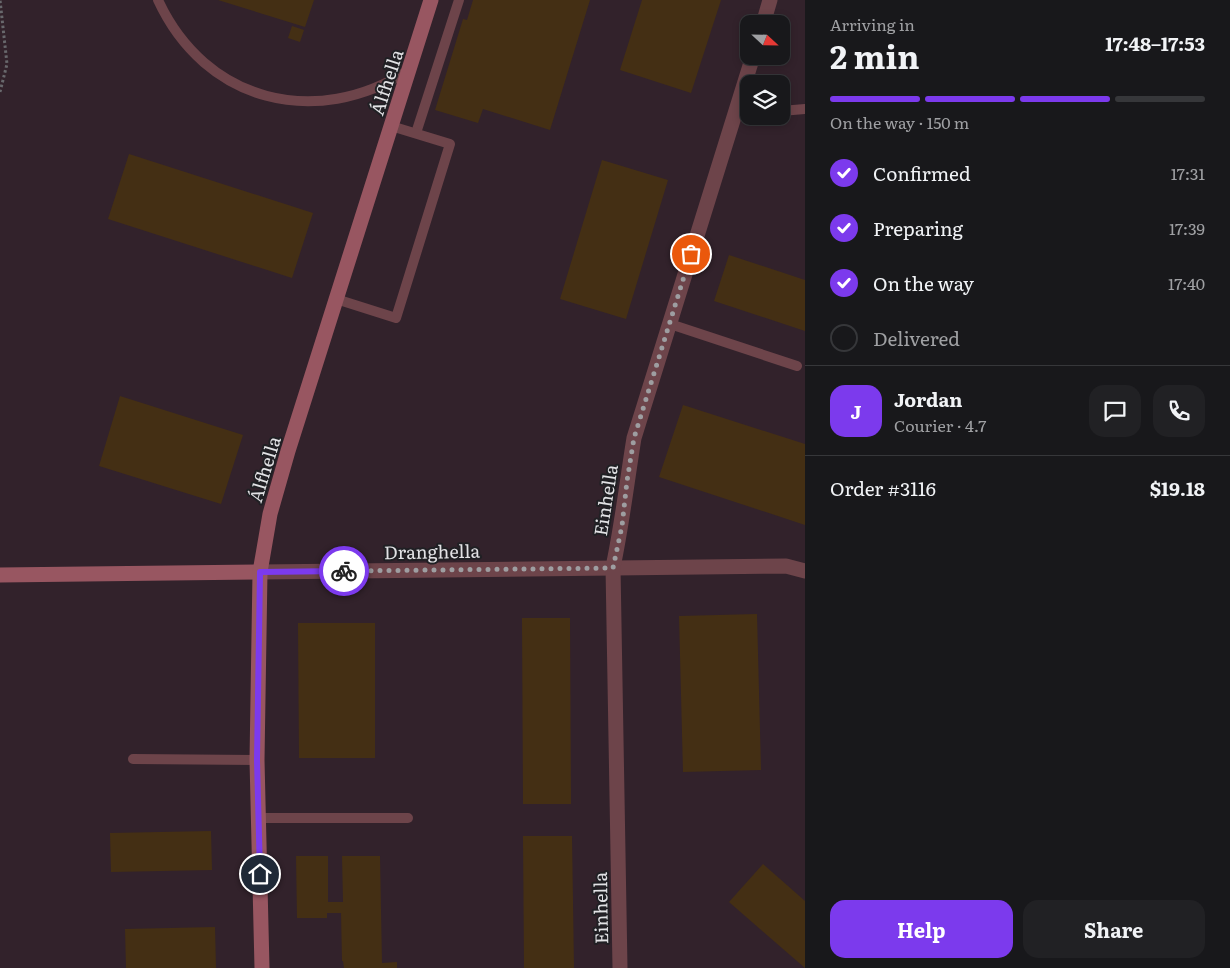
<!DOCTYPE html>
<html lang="en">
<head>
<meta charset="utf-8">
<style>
  body { margin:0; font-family:Literata,serif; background:#212124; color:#f1f3f6; height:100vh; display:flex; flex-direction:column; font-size:19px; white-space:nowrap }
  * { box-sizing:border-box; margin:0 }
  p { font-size:16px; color:#9fa0a3 }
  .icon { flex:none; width:28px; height:28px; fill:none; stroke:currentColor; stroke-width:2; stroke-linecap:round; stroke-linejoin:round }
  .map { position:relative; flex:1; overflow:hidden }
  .drawer { display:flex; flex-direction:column; background:#18181b; width:425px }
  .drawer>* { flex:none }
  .needle { width:32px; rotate:112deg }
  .controls { position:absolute; left:740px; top:15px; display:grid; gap:10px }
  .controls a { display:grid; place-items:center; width:50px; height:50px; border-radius:10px; background:#18181b; box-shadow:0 2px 8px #0003,0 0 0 1px #36373a; font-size:25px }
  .pin { position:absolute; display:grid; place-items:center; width:42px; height:42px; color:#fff; margin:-21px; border:2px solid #fff; border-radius:50%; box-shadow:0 1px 5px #0007 }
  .courier { position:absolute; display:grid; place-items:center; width:50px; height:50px; margin:-25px; border:4px solid #7c3aed; border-radius:50%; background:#fff; color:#222; box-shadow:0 1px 6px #0007 }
  .headline em { font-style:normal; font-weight:700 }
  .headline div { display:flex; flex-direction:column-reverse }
  .headline { display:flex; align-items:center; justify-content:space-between; height:85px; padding:0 25px }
  h1 { font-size:32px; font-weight:700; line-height:38px }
  .bar { display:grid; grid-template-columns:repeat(4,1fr); gap:8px 5px; align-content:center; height:60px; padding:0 25px }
  .bar i { height:6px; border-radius:4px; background:#36373a }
  .bar .selected { background:#7c3aed }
  .bar p { grid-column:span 4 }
  .line { display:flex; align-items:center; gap:12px; padding:0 25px; border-top:1px solid #36373a }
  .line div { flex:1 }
  .round { display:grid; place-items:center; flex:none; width:52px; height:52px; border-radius:15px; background:#212124 }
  ol { padding:0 25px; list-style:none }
  li { display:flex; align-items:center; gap:15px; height:55px }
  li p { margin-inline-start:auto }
  li .icon { padding:5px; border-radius:50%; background:#7c3aed; color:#fff; stroke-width:4 }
  li:last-child { color:#9fa0a3 }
  li i { width:28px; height:28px; border:2px solid #36373a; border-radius:50% }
  .action { display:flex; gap:10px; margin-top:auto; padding:10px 25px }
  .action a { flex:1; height:58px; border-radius:15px; background:#7c3aed; color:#fff; font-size:20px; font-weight:700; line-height:58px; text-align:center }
  .action a+a { background:#212124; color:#f1f3f6 }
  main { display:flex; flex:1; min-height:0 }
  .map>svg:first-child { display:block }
</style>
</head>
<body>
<main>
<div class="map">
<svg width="805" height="968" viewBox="0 0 805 968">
  <rect width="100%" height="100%" fill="#202024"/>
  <path fill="#32222b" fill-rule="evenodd" d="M0,0H805V968H0ZM749,24H781V56H749ZM749,84H781V116H749Z"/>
  <g fill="#442f14">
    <path d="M218,0H314L305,27Z"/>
    <path d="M473,0H590L550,130L483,109L478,123L435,110L463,19L467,20Z"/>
    <path d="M642,0H721L691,93L620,70Z"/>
    <path d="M292,26L304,30L300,42L288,38Z"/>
    <path d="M129,154L313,213L292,278L108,219Z"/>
    <path d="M602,160L668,180L626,319L560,299Z"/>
    <path d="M729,255L805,280V331L714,301Z"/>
    <path d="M120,396L243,435L221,504L99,466Z"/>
    <path d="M683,405L805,444V525L659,477Z"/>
    <path d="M757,614L761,770L683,772L679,616Z"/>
    <path d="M522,618H570L571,804H523Z"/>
    <path d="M298,623H375V758H299Z"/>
    <path d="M211,831L212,870L111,872L110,833Z"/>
    <path d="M523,836H572L574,968H524Z"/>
    <path d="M296,856H328V902H343L342,856H380L382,963L397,962V968H344L343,961H342L341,913H327V918H297Z"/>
    <path d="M763,864L805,901V968L729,902Z"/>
    <path d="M215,927L216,968H126L125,929Z"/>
  </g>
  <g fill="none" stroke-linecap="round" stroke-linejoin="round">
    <path stroke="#68686c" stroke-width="3" stroke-dasharray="2.5 2.5" stroke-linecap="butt" d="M0,92L7,64L0,0"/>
    <g stroke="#6d444a" stroke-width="10">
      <path d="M158,0C205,102 316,130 409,70"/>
      <path d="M781,111L805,109"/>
      <path d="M735,113H749"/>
      <path d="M416,133L459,0"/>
      <path d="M336,299L396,318L450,144L391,126"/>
      <path d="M670,324L797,366"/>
      <path d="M133,759L257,760"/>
      <path d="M258,818H408"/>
    </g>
    <g stroke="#6d444a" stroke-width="15">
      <path d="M763,24L770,0"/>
      <path d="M260,572L786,566L805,571"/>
      <path d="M620,968L613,567C622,525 627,481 634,438L753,56"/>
    </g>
    <g stroke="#985661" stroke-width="15">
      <path d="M0,575L260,572"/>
      <path d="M262,968L257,760L260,572L270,514L288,451L431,0"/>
    </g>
  </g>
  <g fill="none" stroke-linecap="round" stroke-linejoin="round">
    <path stroke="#9e9ea1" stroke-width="5" stroke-dasharray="0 9" d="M344,571L613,568L622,526L627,481L634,438L691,254"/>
    <path stroke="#7c3aed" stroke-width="6" d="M260,874L257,760L260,572L344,571"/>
  </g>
  <g text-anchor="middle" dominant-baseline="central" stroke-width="4" stroke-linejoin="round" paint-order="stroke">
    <g font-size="18" fill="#e2e2e5" stroke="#202024">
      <text transform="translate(386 82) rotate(-72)">Álfhella</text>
      <text transform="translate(264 469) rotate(-73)">Álfhella</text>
      <text transform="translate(605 500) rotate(-81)">Einhella</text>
      <text transform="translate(432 551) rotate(-1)">Dranghella</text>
      <text transform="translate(600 908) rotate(-91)">Einhella</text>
    </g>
  </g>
</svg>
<div class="controls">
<a><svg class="needle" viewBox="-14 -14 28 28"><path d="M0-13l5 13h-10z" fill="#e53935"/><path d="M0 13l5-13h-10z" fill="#9fa0a3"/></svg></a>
<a><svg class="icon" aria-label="layers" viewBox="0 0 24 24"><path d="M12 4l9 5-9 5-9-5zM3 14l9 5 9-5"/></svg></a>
</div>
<div class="pin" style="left:691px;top:254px;background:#ea580c"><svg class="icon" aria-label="bag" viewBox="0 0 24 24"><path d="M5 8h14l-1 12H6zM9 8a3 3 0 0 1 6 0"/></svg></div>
<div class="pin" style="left:260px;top:874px;background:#1f2937"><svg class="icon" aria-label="home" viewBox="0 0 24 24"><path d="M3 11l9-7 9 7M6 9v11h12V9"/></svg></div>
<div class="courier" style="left:344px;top:571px"><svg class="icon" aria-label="bike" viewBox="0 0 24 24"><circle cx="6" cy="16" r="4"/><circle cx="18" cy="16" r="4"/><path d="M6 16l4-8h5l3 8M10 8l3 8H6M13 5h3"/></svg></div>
</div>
<section class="drawer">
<div class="headline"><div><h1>2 min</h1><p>Arriving in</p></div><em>17:48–17:53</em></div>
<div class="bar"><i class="selected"></i><i class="selected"></i><i class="selected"></i><i></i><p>On the way · 150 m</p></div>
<ol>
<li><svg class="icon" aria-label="check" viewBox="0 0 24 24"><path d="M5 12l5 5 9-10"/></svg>Confirmed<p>17:31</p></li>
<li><svg class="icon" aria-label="check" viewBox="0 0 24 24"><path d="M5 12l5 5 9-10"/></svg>Preparing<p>17:39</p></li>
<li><svg class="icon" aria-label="check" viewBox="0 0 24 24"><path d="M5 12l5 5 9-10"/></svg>On the way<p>17:40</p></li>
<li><i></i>Delivered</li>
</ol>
<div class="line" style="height:90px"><b class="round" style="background:#7c3aed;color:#fff">J</b><div><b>Jordan</b><p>Courier · 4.7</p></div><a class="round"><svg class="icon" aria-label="chat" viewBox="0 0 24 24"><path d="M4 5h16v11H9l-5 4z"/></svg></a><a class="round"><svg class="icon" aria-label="phone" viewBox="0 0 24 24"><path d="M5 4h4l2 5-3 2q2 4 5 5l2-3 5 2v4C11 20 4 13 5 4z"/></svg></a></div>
<div class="line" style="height:65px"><div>Order #3116</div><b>$19.18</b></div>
<div class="action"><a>Help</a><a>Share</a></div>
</section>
</main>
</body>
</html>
